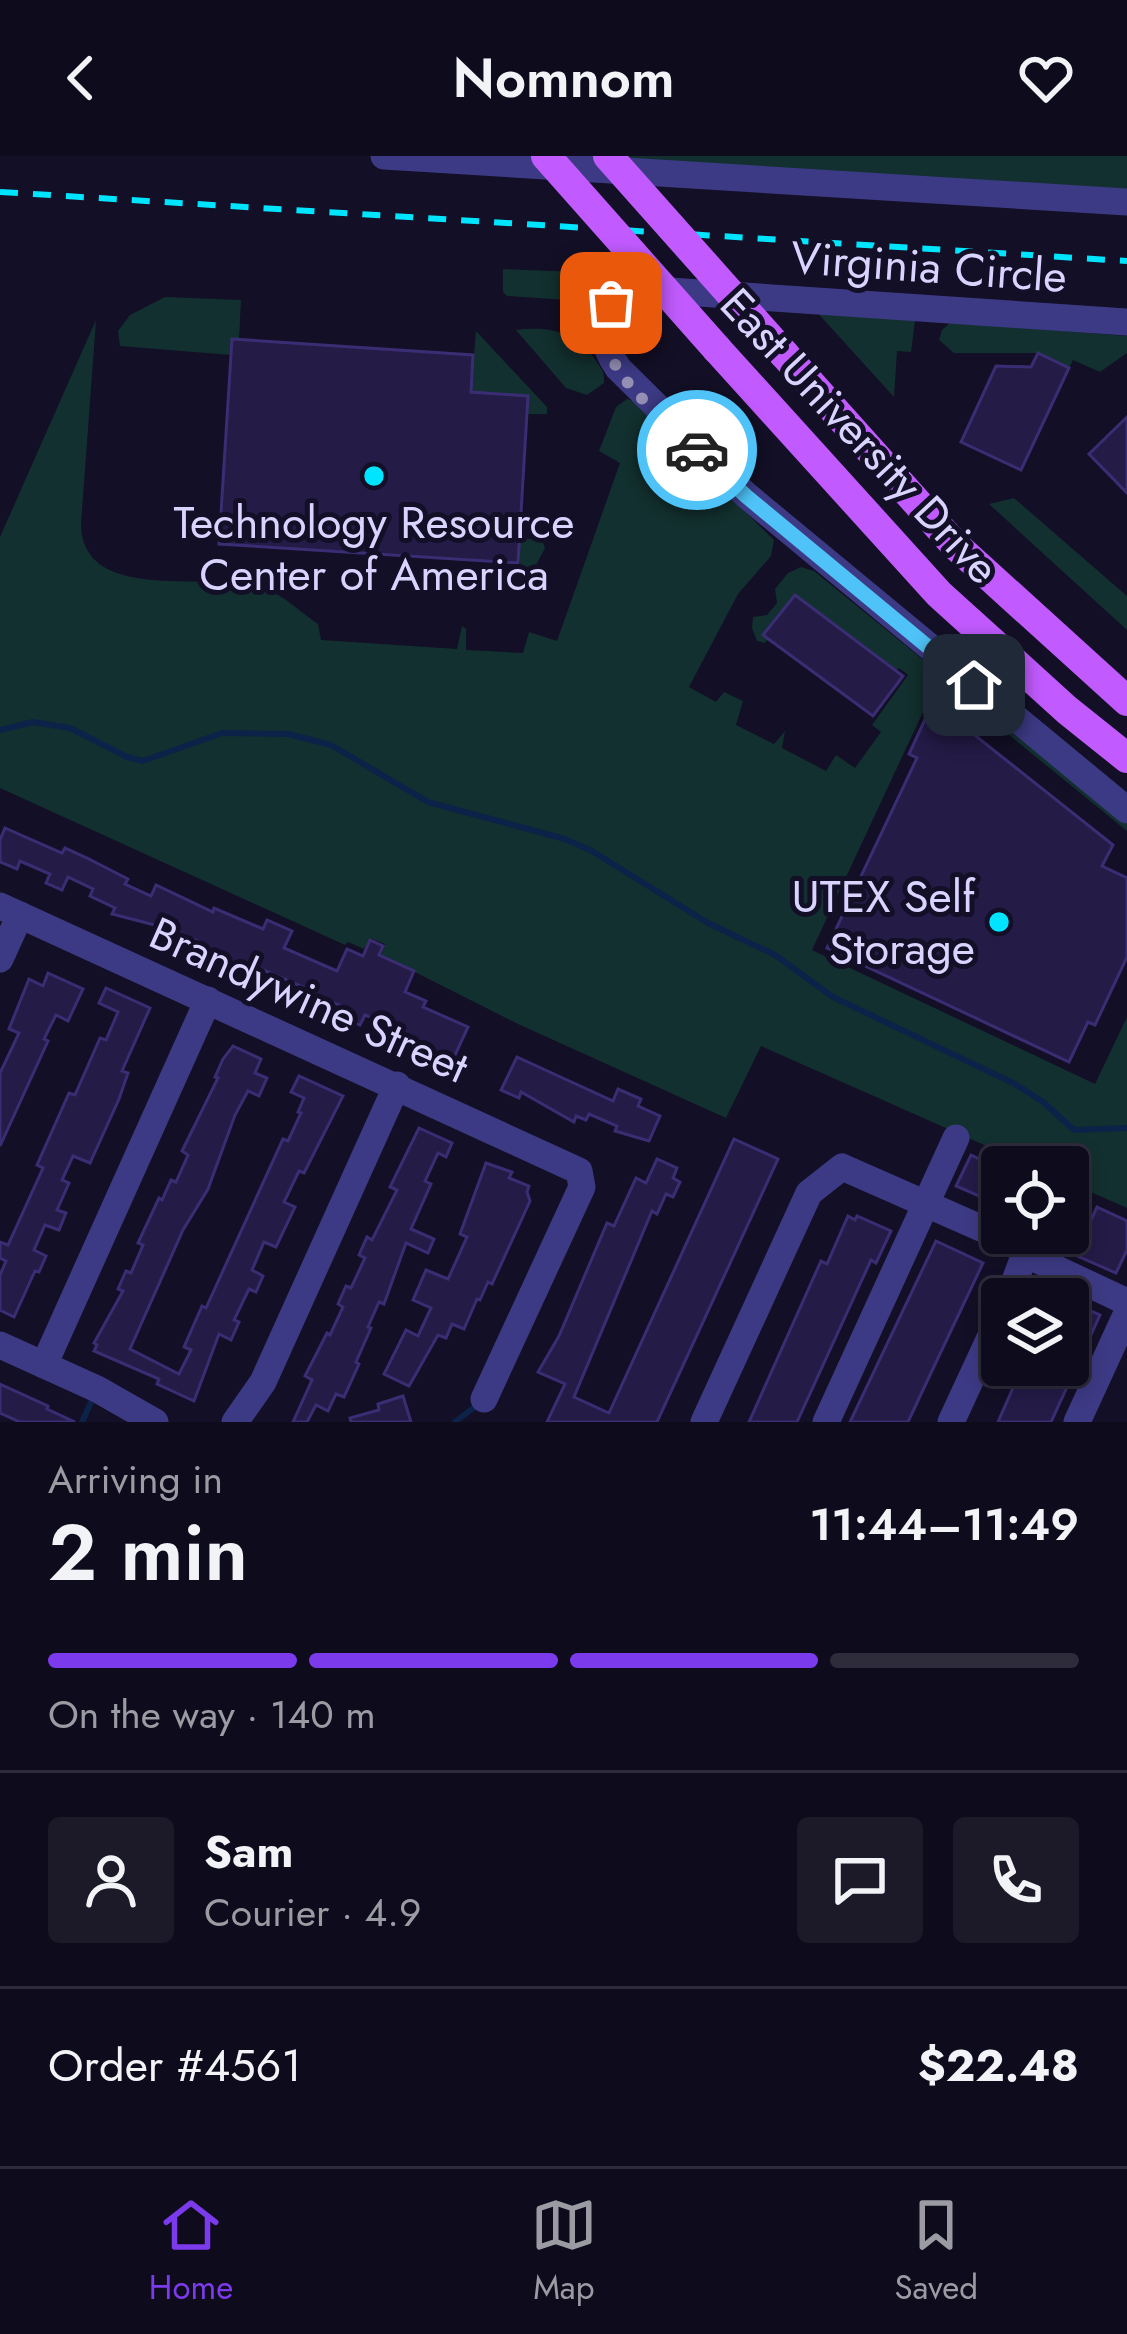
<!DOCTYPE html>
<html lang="en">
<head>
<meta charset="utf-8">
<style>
  body { margin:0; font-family:Jost,sans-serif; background:#1c1929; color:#f1f3f6; height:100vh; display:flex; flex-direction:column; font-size:45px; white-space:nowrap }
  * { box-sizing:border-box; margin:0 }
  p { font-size:39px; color:#9b9ba3 }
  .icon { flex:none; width:66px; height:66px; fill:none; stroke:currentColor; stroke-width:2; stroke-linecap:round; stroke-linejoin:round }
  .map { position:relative; height:1266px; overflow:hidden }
  .drawer { display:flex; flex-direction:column; background:#0e0b1c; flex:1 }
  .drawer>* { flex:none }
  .tools { position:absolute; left:981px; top:990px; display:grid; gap:24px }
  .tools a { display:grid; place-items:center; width:108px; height:108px; border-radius:12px; background:#0e0b1c; box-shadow:0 6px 18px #0003,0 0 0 3px #2e2b3b; font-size:60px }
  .pin { position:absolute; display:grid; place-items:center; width:102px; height:102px; color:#fff; margin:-51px; border-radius:24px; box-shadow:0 6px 18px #0006 }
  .courier { position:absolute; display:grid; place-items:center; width:120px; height:120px; margin:-60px; border:9px solid #4fc3f7; border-radius:50%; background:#fff; color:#222; box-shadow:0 3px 15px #0007 }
  .overview em { font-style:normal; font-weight:600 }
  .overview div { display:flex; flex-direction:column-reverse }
  .overview { display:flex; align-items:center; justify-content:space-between; height:204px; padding:0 48px }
  h1 { font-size:78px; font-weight:600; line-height:90px }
  .bar { display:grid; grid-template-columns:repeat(4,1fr); gap:18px 12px; align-content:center; height:144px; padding:0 48px }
  .bar i { height:15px; border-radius:9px; background:#2e2b3b }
  .bar .active { background:#7c3aed }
  .bar p { grid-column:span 4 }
  .line { display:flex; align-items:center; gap:30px; padding:0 48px; border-top:3px solid #2e2b3b }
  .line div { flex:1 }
  .round { display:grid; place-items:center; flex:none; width:126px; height:126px; border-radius:12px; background:#1c1929 }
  header { display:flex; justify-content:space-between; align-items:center; height:156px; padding:0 48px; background:#0e0b1c; font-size:54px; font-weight:600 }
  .tabs { display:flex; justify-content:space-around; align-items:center; height:168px; border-top:3px solid #2e2b3b; background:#0e0b1c; font-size:33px; color:#9b9ba3 }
  .tabs a { display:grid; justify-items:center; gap:6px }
  .tabs .active { color:#7c3aed }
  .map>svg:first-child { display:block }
</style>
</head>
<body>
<header><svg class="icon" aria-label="back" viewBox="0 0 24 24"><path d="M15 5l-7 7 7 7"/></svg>Nomnom<svg class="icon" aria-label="heart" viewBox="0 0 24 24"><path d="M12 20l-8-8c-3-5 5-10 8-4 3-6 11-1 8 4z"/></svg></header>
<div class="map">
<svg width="1127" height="1266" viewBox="0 0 1127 1266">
  <rect width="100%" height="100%" fill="#130f26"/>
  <g fill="#12302f">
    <path d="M607,0H1127V46Z"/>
    <path d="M503,113L626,118L601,127L581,145L507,140L503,136Z"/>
    <path d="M165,141L241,144L239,184L231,199L120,190L118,175L130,159Z"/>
    <path d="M815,154L915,165L911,196L897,195L894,241Z"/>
    <path d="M96,164L81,368C82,447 203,417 255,429C278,434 299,455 318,468L321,484L457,493L462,470L466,473V494L523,497L529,476L557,485L620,307L599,295L616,251L627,243L633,245L774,384L771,400L738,438L689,531L716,546L724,536L743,545L736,569L774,588L785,575L782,592L826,615L836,599L855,612L881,576L872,569L908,519L899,512L896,515L764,480L768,483L765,487L757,485L752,472L753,461L767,459L777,447L775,433L788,417L801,411L814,415L948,524L940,539L930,541L812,794L1095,928L1127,861V1052L1068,1026V1011H1034L761,890L726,962L518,868L381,799L385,788L370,782L364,793L348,786L345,789L0,632V381Z"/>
    <path d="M951,166L1127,180V197L1100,216L1073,204L1069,212L1038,197H954L939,184L942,174Z"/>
    <path d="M516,174C547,170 575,175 594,202C601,212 605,215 604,227L587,239L566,232Z"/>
    <path d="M476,175L547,251V258H527V240L471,236Z"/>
    <path d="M1014,342L1127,440V474L989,348Z"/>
    <path d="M519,382L542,384L545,392L527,426L521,428Z"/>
    <path d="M973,546L1127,668V675L971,548Z"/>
  </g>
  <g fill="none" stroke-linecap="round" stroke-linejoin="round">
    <g stroke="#0c2248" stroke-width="6">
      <path d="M0,574L33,566L70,572L127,601L143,605L222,577L288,578L331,589L428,646L565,683L592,695L708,767L775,799L833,841L1015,928L1043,946L1074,974L1127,972"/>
      <path d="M82,1266L93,1242"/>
      <path d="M455,1266L477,1249"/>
    </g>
  </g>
  <g fill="#241b47" stroke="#3b2d73" stroke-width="3">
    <path d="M232,183L473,199L471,236L528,240L518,407L219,388Z"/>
    <path d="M1038,197L1069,212L1021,314L961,286L996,210L1031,211Z"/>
    <path d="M1127,261V337L1089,298Z"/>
    <path d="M795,439L903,520L873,560L763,479Z"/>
    <path d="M933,546L1113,689L1102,710L1127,722V801L1095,869L1088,866L1069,906L827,792L917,602L909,598Z"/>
    <path d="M5,672L62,697L65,692L89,703L128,723L125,728L151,740L156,729L213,756L214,752L263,773L267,764L292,775L284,792L337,815L347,793L363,800L370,784L383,790L379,799L414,815L405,836L426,845L423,851L468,871L450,910L388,883L393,872L365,859L360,869L342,861L346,852L318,840L314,850L298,842L303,831L259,812L255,821L215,802L214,805L193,796L198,785L174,774L112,758L115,752L90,740L93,733L68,721L62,734L46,727L50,718L20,705L17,713L0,706V684Z"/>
    <path d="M48,817L83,833L68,865L56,859L44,883L48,885L0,990V917L19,877L9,873L29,823L43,830Z"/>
    <path d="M106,832L150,852L122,915L128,917L119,943L90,1007L73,1000L62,1024L69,1027L57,1054L66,1057L59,1074L45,1069L34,1094L46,1100L39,1116L35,1115L14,1161L0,1154V1119L6,1105L0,1102V1086L8,1089L43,1012L37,1009L69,937L75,939L100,882L106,884L118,856L99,847Z"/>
    <path d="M233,890L261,903L255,917L267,922L259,940L248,935L235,959L208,1033L183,1074L130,1193L179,1218L191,1194L184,1191L202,1150L206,1152L283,983L288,985L301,957L298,956L304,942L291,936L299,920L343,940L304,1017L299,1015L284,1046L295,1051L276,1091L264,1086L252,1114L263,1120L256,1136L249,1133L234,1164L239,1166L231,1184L219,1178L194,1245L157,1228L159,1223L94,1195L97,1189L94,1187L123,1135L118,1133L126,1115L131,1117L143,1089L138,1087L159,1042L162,1044L171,1024L176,1026L188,999L182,995L218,922L215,921L223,903Z"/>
    <path d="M517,901L613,945L618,933L641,943L638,950L660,960L649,985L615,975L617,970L589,958L586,964L576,960L574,966L521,936L519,942L501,934Z"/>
    <path d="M419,972L452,987L446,1001L438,997L425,1025L431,1028L411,1073L434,1083L428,1097L406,1087L384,1148L379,1146L368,1171L371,1172L356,1206L359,1208L344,1241L336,1238L328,1255L316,1249L307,1266H293L312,1224L305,1220L327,1177L330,1179L343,1151L338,1148L346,1130L351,1132L365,1102L359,1099L367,1081L372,1084L397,1034L390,1031Z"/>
    <path d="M734,983L778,1003L657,1266H547L565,1228L538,1216L559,1180L607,1067L614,1070L636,1022L646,1027L657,1003L677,1012L673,1022L680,1026L673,1041L666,1038L657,1058L652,1055L574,1241L609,1257Z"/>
    <path d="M971,999L1002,1014V1050L956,1030Z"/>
    <path d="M486,1007L512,1016L509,1022L529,1030L527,1036L530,1045L492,1128L488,1126L480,1144L477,1143L464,1173L452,1168L446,1182L438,1179L409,1230L384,1218L406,1174L418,1180L431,1152L413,1144L426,1114L448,1123L467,1081L460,1078Z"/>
    <path d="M1097,1051L1127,1065V1094L1116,1117L1075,1099Z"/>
    <path d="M848,1060L855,1064L857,1060L891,1075L876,1107L871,1104L797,1266H749L821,1105L827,1108Z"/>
    <path d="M936,1085L983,1107L930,1219L908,1266H850Z"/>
    <path d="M1068,1145L1100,1159L1051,1266H998L1023,1209H1068Z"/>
    <path d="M0,1228L48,1250L47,1253L75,1266H20L0,1257Z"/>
    <path d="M403,1240L411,1266H351L350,1262L379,1254L378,1248Z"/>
  </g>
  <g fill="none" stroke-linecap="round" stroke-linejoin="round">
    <g stroke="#3d3a85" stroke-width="27">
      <path d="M384,0L1127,46"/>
      <path d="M1127,166L640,133L616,141C598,165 602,189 618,212L746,339L1127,654"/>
      <path d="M0,750L579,1015L582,1031L484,1243"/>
      <path d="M0,803L20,759"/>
      <path d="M1008,1143L1025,1098"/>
      <path d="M0,1189L97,1233L155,1266"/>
      <path d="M44,1209L208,844"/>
      <path d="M235,1266L263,1226L397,929"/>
      <path d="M704,1266L809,1037L842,1011L1017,1088L1025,1098L1127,1146"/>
      <path d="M826,1266L956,982"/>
      <path d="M951,1266L1002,1156"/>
      <path d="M1077,1266L1127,1157"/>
    </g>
    <g stroke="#c25bff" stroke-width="30">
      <path d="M717,193L939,438L1067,554L1127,602"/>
      <path d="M784,198L955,389L1127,545"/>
    </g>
    <path stroke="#00e5ff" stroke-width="6" stroke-dasharray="18 15" stroke-linecap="butt" d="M0,36L1127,105"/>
    <g stroke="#c25bff" stroke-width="30">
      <path d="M546,0L717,193"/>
      <path d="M608,0L784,198"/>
    </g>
  </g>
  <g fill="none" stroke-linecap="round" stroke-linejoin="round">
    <path stroke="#948fb3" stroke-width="12" stroke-dasharray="0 21.6" d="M611,147C581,204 661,258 697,294"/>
    <path stroke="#4fc3f7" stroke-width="15" d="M697,294L746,340L974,529"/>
  </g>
  <g fill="#00e5ff" stroke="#130f26" stroke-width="4.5">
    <circle cx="374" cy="320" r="12"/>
    <circle cx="999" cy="766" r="12"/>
  </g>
  <g text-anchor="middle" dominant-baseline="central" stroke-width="10" stroke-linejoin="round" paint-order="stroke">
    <g font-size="45" fill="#d9d4ff" stroke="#130f26">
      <text transform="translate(929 111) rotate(4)">Virginia Circle</text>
      <text transform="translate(860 280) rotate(47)">East University Drive</text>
      <text transform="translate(309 844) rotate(24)">Brandywine Street</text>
    </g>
    <g font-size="45" fill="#d9d4ff" stroke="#130f26">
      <text x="374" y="366">Technology Resource<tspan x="374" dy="52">Center of America</tspan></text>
      <text x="975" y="740" text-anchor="end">UTEX Self<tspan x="975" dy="52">Storage</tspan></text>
    </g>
  </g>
</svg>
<div class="tools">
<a><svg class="icon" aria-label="locate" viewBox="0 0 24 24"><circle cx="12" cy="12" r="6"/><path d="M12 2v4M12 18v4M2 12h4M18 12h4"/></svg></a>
<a><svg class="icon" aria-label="layers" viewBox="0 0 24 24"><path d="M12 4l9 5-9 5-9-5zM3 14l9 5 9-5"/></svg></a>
</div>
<div class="pin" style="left:611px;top:147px;background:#ea580c"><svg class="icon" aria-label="bag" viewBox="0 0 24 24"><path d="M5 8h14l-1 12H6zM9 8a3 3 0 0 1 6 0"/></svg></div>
<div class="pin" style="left:974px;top:529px;background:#1f2937"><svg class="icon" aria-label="home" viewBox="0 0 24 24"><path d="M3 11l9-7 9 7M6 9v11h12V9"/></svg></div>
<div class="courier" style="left:697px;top:294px"><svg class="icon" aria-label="car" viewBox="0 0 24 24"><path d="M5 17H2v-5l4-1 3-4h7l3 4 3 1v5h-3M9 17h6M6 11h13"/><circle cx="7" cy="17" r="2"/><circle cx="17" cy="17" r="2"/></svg></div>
</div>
<section class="drawer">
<div class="overview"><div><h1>2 min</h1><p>Arriving in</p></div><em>11:44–11:49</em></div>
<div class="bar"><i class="active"></i><i class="active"></i><i class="active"></i><i></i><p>On the way · 140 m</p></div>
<div class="line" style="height:216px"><a class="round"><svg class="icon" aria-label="person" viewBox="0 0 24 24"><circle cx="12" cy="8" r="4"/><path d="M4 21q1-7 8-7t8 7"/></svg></a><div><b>Sam</b><p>Courier · 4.9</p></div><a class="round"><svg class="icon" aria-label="chat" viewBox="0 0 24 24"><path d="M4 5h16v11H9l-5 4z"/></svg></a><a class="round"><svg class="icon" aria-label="phone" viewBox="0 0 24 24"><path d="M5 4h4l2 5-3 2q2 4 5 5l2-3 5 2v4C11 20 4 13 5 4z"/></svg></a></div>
<div class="line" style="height:156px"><div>Order #4561</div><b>$22.48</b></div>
</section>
<nav class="tabs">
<a class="active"><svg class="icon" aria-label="home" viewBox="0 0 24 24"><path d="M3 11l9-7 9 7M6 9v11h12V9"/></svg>Home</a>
<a><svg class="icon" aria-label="map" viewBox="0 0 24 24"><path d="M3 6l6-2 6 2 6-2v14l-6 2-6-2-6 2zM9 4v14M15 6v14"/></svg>Map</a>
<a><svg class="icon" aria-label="saved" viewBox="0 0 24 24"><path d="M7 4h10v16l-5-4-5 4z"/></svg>Saved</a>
</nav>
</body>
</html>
